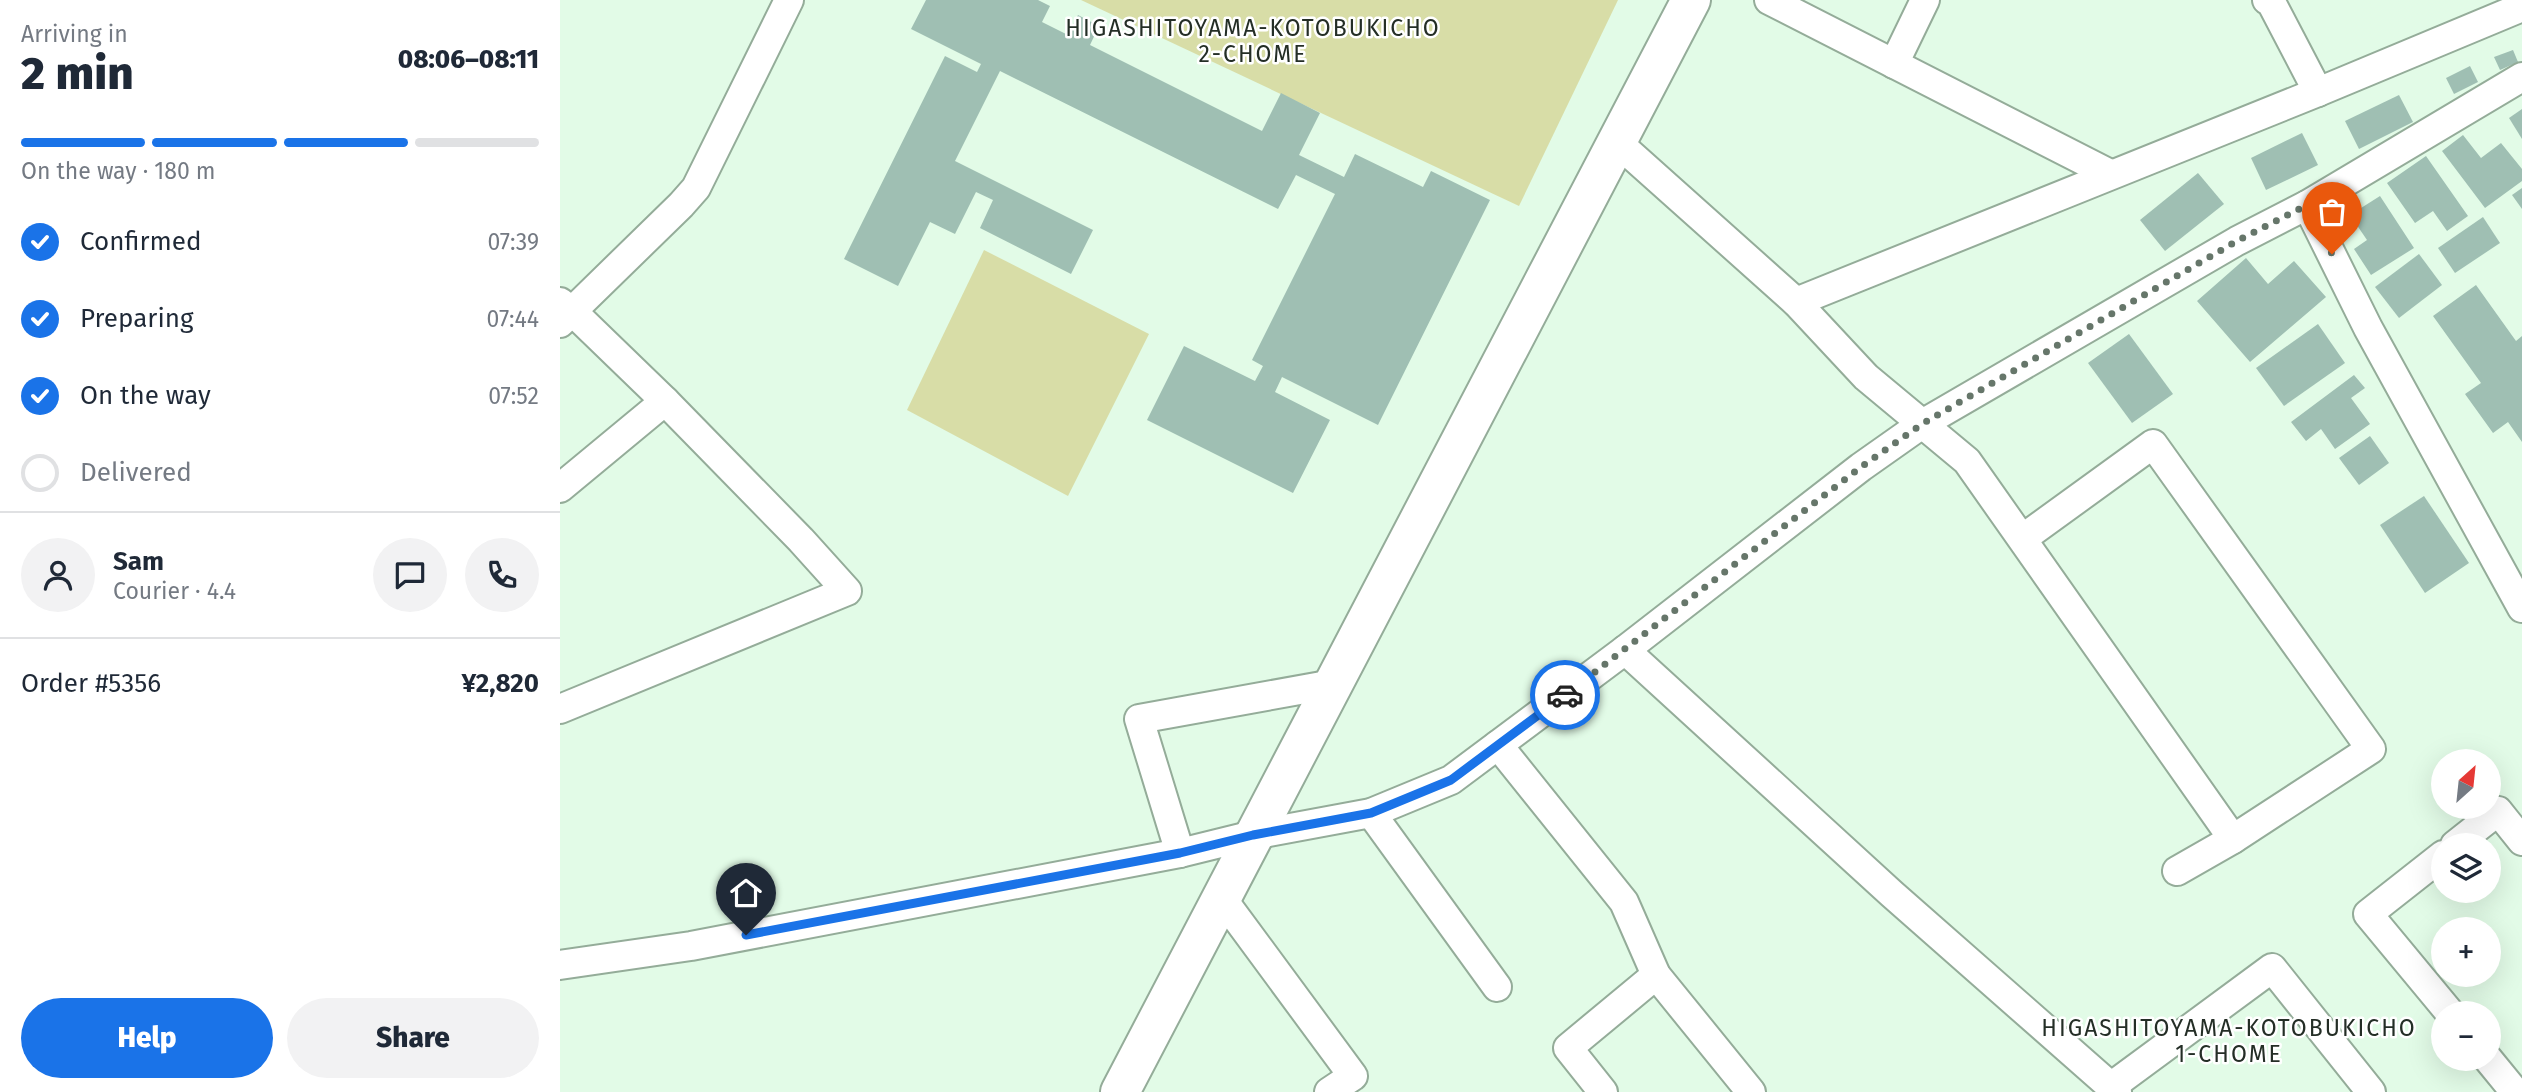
<!DOCTYPE html>
<html lang="en">
<head>
<meta charset="utf-8">
<style>
  body { margin:0; font-family:"Fira Sans",sans-serif; background:#f2f2f3; color:#1f2937; height:100vh; display:flex; flex-direction:column; font-size:26px; white-space:nowrap }
  * { box-sizing:border-box; margin:0 }
  p { font-size:23px; color:#747a83 }
  .icon { flex:none; width:38px; height:38px; fill:none; stroke:currentColor; stroke-width:2; stroke-linecap:round; stroke-linejoin:round }
  .map { position:relative; flex:1; overflow:hidden }
  .drawer { display:flex; flex-direction:column; background:#fff; width:560px }
  .drawer>* { flex:none }
  .needle { width:46px; rotate:27deg }
  .buttons { position:absolute; left:1871px; top:749px; display:grid; gap:14px }
  .buttons a { display:grid; place-items:center; width:70px; height:70px; border-radius:50%; background:#fff; box-shadow:0 7px 28px #0002; font-size:35px }
  .pin { position:absolute; display:grid; place-items:center; width:60px; height:60px; color:#fff; margin:-72px -30px; border-radius:50% 50% 50% 0; rotate:-45deg; box-shadow:0 0 7px #0007 }
  .pin .icon { rotate:45deg }
  .courier { position:absolute; display:grid; place-items:center; width:70px; height:70px; margin:-35px; border:5px solid #1a73e8; border-radius:50%; background:#fff; color:#222; box-shadow:0 2px 9px #0007 }
  .headline em { font-style:normal; font-weight:800 }
  .headline div { display:flex; flex-direction:column-reverse }
  .headline { display:flex; align-items:center; justify-content:space-between; height:119px; padding:0 21px }
  h1 { font-size:46px; font-weight:800; line-height:52px }
  .bar { display:grid; grid-template-columns:repeat(4,1fr); gap:10px 7px; align-content:center; height:84px; padding:0 21px }
  .bar i { height:9px; border-radius:5px; background:#e0e1e3 }
  .bar .selected { background:#1a73e8 }
  .bar p { grid-column:span 4 }
  .line { display:flex; align-items:center; gap:18px; padding:0 21px; border-top:2px solid #e0e1e3 }
  .line div { flex:1 }
  .round { display:grid; place-items:center; flex:none; width:74px; height:74px; border-radius:37px; background:#f2f2f3 }
  ol { padding:0 21px; list-style:none }
  li { display:flex; align-items:center; gap:21px; height:77px }
  li p { margin-inline-start:auto }
  li .icon { padding:7px; border-radius:50%; background:#1a73e8; color:#fff; stroke-width:4 }
  li:last-child { color:#747a83 }
  li i { width:38px; height:38px; border:4px solid #e0e1e3; border-radius:50% }
  .button { display:flex; gap:14px; margin-top:auto; padding:14px 21px }
  .button a { flex:1; height:80px; border-radius:42px; background:#1a73e8; color:#fff; font-size:28px; font-weight:800; line-height:80px; text-align:center }
  .button a+a { background:#f2f2f3; color:#1f2937 }
  main { display:flex; flex:1; min-height:0 }
  .map>svg:first-child { display:block }
</style>
</head>
<body>
<main>
<section class="drawer">
<div class="headline"><div><h1>2 min</h1><p>Arriving in</p></div><em>08:06–08:11</em></div>
<div class="bar"><i class="selected"></i><i class="selected"></i><i class="selected"></i><i></i><p>On the way · 180 m</p></div>
<ol>
<li><svg class="icon" aria-label="check" viewBox="0 0 24 24"><path d="M5 12l5 5 9-10"/></svg>Confirmed<p>07:39</p></li>
<li><svg class="icon" aria-label="check" viewBox="0 0 24 24"><path d="M5 12l5 5 9-10"/></svg>Preparing<p>07:44</p></li>
<li><svg class="icon" aria-label="check" viewBox="0 0 24 24"><path d="M5 12l5 5 9-10"/></svg>On the way<p>07:52</p></li>
<li><i></i>Delivered</li>
</ol>
<div class="line" style="height:126px"><a class="round"><svg class="icon" aria-label="person" viewBox="0 0 24 24"><circle cx="12" cy="8" r="4"/><path d="M4 21q1-7 8-7t8 7"/></svg></a><div><b>Sam</b><p>Courier · 4.4</p></div><a class="round"><svg class="icon" aria-label="chat" viewBox="0 0 24 24"><path d="M4 5h16v11H9l-5 4z"/></svg></a><a class="round"><svg class="icon" aria-label="phone" viewBox="0 0 24 24"><path d="M5 4h4l2 5-3 2q2 4 5 5l2-3 5 2v4C11 20 4 13 5 4z"/></svg></a></div>
<div class="line" style="height:91px"><div>Order #5356</div><b>¥2,820</b></div>
<div class="button"><a>Help</a><a>Share</a></div>
</section>
<div class="map">
<svg width="1962" height="1092" viewBox="0 0 1962 1092">
  <rect width="100%" height="100%" fill="#e2fbe7"/>
  <g fill="#d8dda7">
    <path d="M521,0H1058L959,206Z"/>
    <path d="M424,250L589,334L508,496L347,410Z"/>
  </g>
  <g fill="#9fbfb3">
    <path d="M366,0H478L490,6L482,22L508,35L518,15L539,26L530,45L702,131L721,93L760,113L739,155L784,177L795,154L863,187L871,171L930,200L818,425L722,377L715,392L770,420L733,493L587,420L624,346L695,381L703,366L692,360L775,194L736,175L718,209L440,71L395,161L533,230L511,274L420,228L433,200L416,192L395,234L370,222L338,286L284,259L385,56L417,72L421,64L351,29Z"/>
    <path d="M1953,50L1958,62L1940,70L1934,57Z"/>
    <path d="M1910,66L1918,82L1894,94L1886,78Z"/>
    <path d="M1839,95L1853,122L1799,149L1785,121Z"/>
    <path d="M1962,109V139L1949,118Z"/>
    <path d="M1742,133L1758,165L1706,190L1691,158Z"/>
    <path d="M1903,135L1921,158L1941,143L1962,169V181L1925,208L1882,151Z"/>
    <path d="M1866,156L1908,216L1887,231L1873,211L1855,223L1827,183Z"/>
    <path d="M1638,173L1664,204L1605,251L1580,220Z"/>
    <path d="M1962,188V209L1952,195Z"/>
    <path d="M1820,196L1854,248L1811,275L1794,249L1807,240L1790,215Z"/>
    <path d="M1923,217L1940,243L1895,273L1878,248Z"/>
    <path d="M1859,254L1882,285L1839,318L1815,287Z"/>
    <path d="M1686,258L1708,284L1734,261L1766,297L1690,362L1637,301Z"/>
    <path d="M1916,285L1956,341L1962,336V442L1948,422L1933,433L1905,394L1921,383L1873,316Z"/>
    <path d="M1758,324L1785,363L1724,406L1696,368Z"/>
    <path d="M1569,334L1613,394L1572,423L1528,363Z"/>
    <path d="M1794,375L1805,388L1791,398L1810,424L1775,449L1761,429L1746,441L1731,422Z"/>
    <path d="M1810,436L1829,463L1799,485L1779,458Z"/>
    <path d="M1864,496L1909,563L1865,593L1820,525Z"/>
  </g>
  <g fill="none" stroke-linecap="round" stroke-linejoin="round">
    <g stroke="#94ac99" stroke-width="32">
      <g id="street">
        <path d="M1209,0L1550,174"/>
        <path d="M1707,0L1711,2L1758,92"/>
        <path d="M1334,64L1365,0"/>
        <path d="M1058,143L1236,302L1306,377L1407,461L1673,839L1811,749L1593,444L1462,539"/>
        <path d="M1747,205L1808,328L1962,608"/>
        <path d="M0,302L13,312L105,401"/>
        <path d="M1236,302L1758,92L1962,7"/>
        <path d="M0,323L121,205L136,188L229,0"/>
        <path d="M0,488L105,401L241,540L287,591L0,709"/>
        <path d="M1065,650L1332,894L1557,1092"/>
        <path d="M938,745L1064,902L1096,975L1191,1092"/>
        <path d="M811,813L937,987"/>
        <path d="M1895,845L1938,811L1962,841"/>
        <path d="M620,853L579,719L773,684"/>
        <path d="M1883,855L1808,914L1890,1013"/>
        <path d="M1617,871L1673,839"/>
        <path d="M661,897L793,1076L769,1092"/>
        <path d="M0,965L131,946L620,853L693,835L811,813L891,780L1065,650L1301,467L1362,424L1677,241L1747,205L1962,77"/>
        <path d="M1928,1059L1955,1092"/>
        <path d="M1552,1086L1712,968L1811,1092"/>
        <path d="M1043,1092L1008,1048L1096,975"/>
      </g>
    </g>
    <g stroke="#94ac99" stroke-width="42">
      <path id="secondary" d="M560,1092L1131,0"/>
    </g>
    <use href="#street" stroke="#fff" stroke-width="28"/>
    <use href="#secondary" stroke="#fff" stroke-width="38"/>
  </g>
  <g fill="none" stroke-linecap="round" stroke-linejoin="round">
    <path stroke="#66766a" stroke-width="7" stroke-dasharray="0 12.6" d="M1005,695L1301,467L1362,424L1677,241L1747,205L1772,254"/>
    <path stroke="#1a73e8" stroke-width="9" d="M186,935L620,853L693,835L811,813L891,780L1005,695"/>
  </g>
  <g text-anchor="middle" dominant-baseline="central" stroke-width="5" stroke-linejoin="round" paint-order="stroke">
    <g font-size="23" letter-spacing="2" fill="#242e26" stroke="#fff">
      <text x="693" y="28">HIGASHITOYAMA-KOTOBUKICHO<tspan x="693" dy="26">2-CHOME</tspan></text>
      <text x="1669" y="1028">HIGASHITOYAMA-KOTOBUKICHO<tspan x="1669" dy="26">1-CHOME</tspan></text>
    </g>
  </g>
</svg>
<div class="buttons">
<a><svg class="needle" viewBox="-14 -14 28 28"><path d="M0-13l5 13h-10z" fill="#e53935"/><path d="M0 13l5-13h-10z" fill="#747a83"/></svg></a>
<a><svg class="icon" aria-label="layers" viewBox="0 0 24 24"><path d="M12 4l9 5-9 5-9-5zM3 14l9 5 9-5"/></svg></a>
<a>+</a>
<a>−</a>
</div>
<div class="pin" style="left:1772px;top:254px;background:#ea580c"><svg class="icon" aria-label="bag" viewBox="0 0 24 24"><path d="M5 8h14l-1 12H6zM9 8a3 3 0 0 1 6 0"/></svg></div>
<div class="pin" style="left:186px;top:935px;background:#1f2937"><svg class="icon" aria-label="home" viewBox="0 0 24 24"><path d="M3 11l9-7 9 7M6 9v11h12V9"/></svg></div>
<div class="courier" style="left:1005px;top:695px"><svg class="icon" aria-label="car" viewBox="0 0 24 24"><path d="M5 17H2v-5l4-1 3-4h7l3 4 3 1v5h-3M9 17h6M6 11h13"/><circle cx="7" cy="17" r="2"/><circle cx="17" cy="17" r="2"/></svg></div>
</div>
</main>
</body>
</html>
